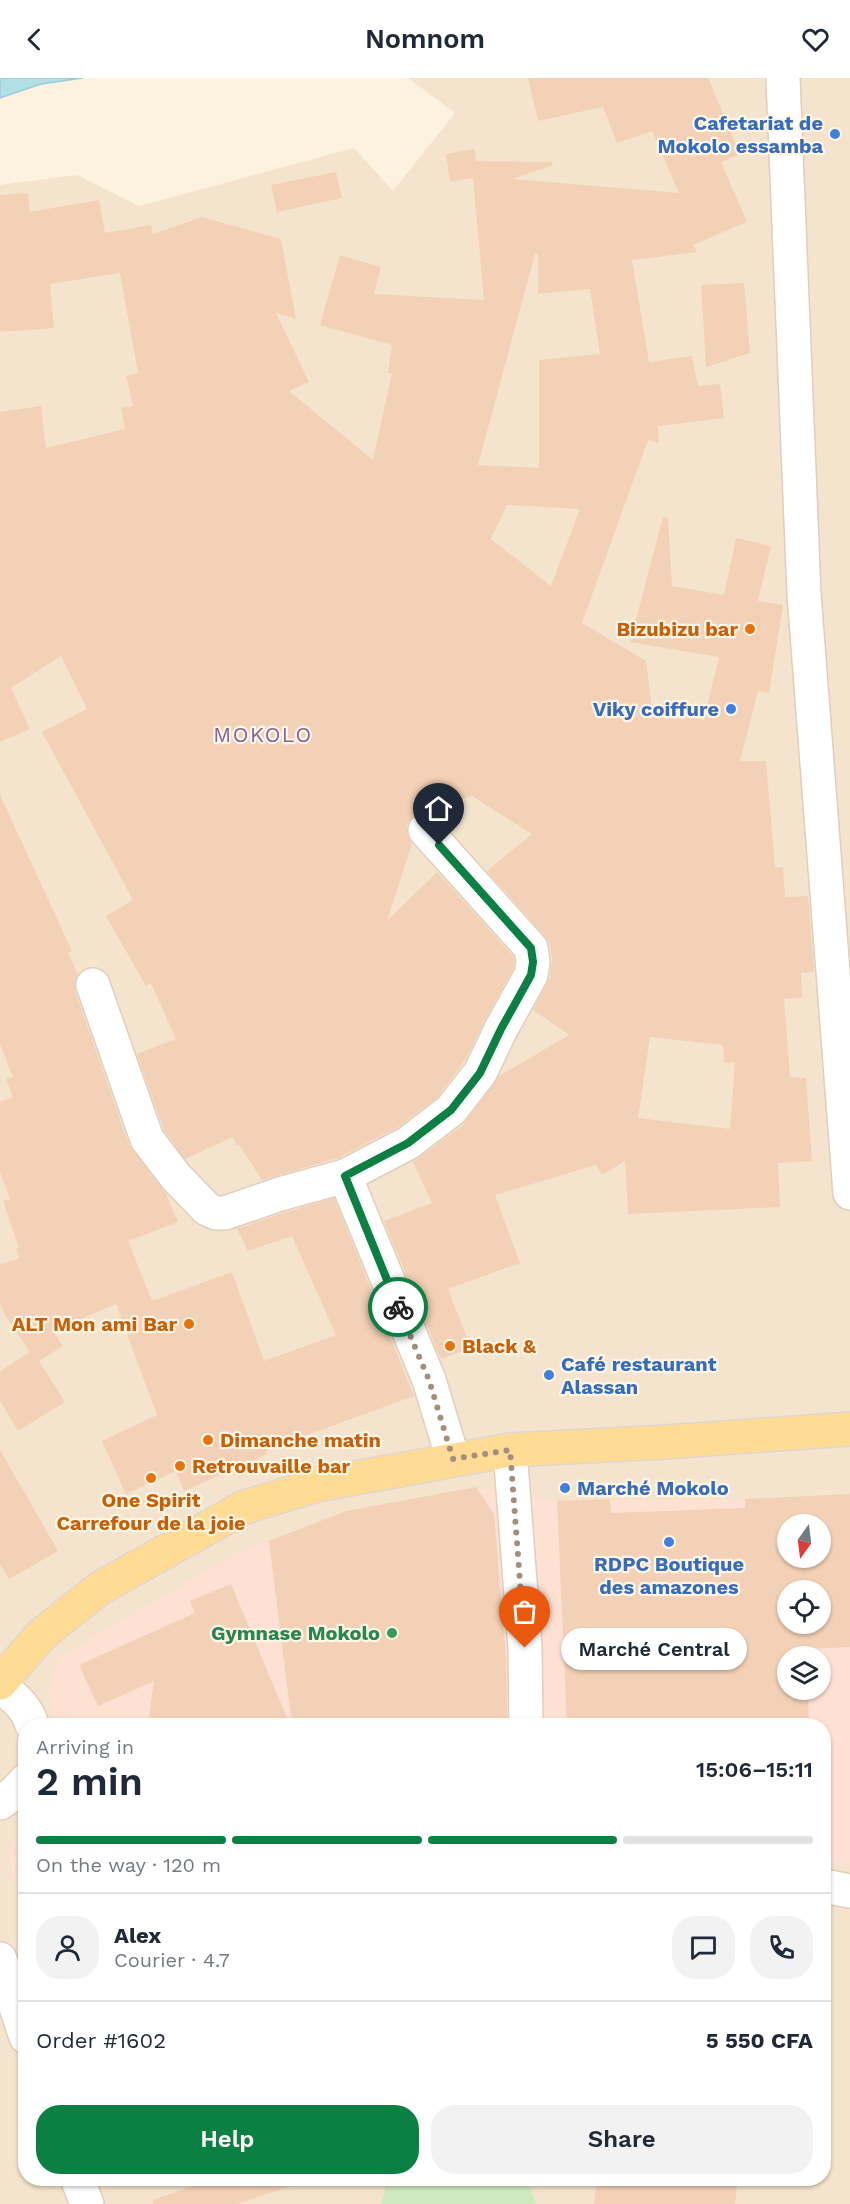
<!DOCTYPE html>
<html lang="en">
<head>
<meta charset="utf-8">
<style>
  body { margin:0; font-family:"Work Sans",sans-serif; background:#f2f2f3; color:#1f2937; height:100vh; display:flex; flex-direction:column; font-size:22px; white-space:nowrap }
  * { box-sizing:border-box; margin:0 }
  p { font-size:20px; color:#747a83 }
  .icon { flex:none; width:33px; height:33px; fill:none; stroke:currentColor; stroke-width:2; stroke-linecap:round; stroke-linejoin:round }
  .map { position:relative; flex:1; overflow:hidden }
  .sheet { position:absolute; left:18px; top:1640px; width:813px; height:468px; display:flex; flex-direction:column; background:#fff; border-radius:24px; box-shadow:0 2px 4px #0004 }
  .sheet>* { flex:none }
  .needle { width:39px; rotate:194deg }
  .tools { position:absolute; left:777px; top:1436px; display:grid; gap:12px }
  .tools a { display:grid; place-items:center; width:54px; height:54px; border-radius:50%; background:#fff; box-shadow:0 2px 4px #0004; font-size:30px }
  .pin { position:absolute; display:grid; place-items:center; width:51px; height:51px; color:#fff; margin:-62px -26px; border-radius:50% 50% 50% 0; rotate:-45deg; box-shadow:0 0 6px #0007 }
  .pin .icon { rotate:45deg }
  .courier { position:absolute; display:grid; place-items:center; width:60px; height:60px; margin:-30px; border:4px solid #0b8043; border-radius:50%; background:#fff; color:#222; box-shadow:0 2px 8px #0007 }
  .bubble { position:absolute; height:42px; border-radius:21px; background:#fff; box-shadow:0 2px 4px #0004; font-size:20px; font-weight:600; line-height:42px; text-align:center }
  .summary em { font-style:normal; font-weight:600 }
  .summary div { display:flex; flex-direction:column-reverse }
  .summary { display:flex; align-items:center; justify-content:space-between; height:102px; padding:0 18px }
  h1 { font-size:39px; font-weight:600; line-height:45px }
  .bar { display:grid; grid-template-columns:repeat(4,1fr); gap:9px 6px; align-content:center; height:72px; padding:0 18px }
  .bar i { height:8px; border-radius:4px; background:#e0e1e3 }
  .bar .on { background:#0b8043 }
  .bar p { grid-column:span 4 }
  .line { display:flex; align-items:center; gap:15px; padding:0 18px; border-top:2px solid #e0e1e3 }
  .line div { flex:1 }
  .round { display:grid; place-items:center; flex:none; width:63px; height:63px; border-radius:24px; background:#f2f2f3 }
  .cta { display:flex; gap:12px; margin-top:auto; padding:12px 18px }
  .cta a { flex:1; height:69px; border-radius:24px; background:#0b8043; color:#fff; font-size:24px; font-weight:600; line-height:69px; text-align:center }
  .cta a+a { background:#f2f2f3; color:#1f2937 }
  header { display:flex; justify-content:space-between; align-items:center; height:78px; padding:0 18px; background:#fff; font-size:27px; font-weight:600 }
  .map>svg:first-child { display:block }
</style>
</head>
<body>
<header><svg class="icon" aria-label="back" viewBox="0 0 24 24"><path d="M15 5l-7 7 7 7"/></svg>Nomnom<svg class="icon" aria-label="heart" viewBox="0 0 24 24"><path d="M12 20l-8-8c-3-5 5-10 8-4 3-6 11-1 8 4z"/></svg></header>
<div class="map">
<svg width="850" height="2126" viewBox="0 0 850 2126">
  <rect width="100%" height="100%" fill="#fdf2df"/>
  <path fill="#f5e4cd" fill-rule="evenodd" d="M408,0H850V2126H0V107L77,97L139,128L354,70L393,113L455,35ZM788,1446H820V1479H788ZM788,1512H820V1545H788ZM788,1578H820V1611H788ZM26,1647H824V2100H26Z"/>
  <g fill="#fee1d2" fill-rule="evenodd">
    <path d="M476,1409L557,1423L745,1421L850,1416V1787L824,1784V1647H56L49,1614L58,1580L237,1475L346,1433ZM788,1446H820V1479H788ZM788,1512H820V1545H788ZM788,1578H820V1611H788Z"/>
    <path d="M25,1754V1849L24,1834L7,1773Z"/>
  </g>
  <path fill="#ceeabe" d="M384,2100H526L536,2126H381L385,2113Z"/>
  <path fill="#b3dde7" stroke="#99ccd9" stroke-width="1.5" d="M0,0H83L41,6L0,20Z"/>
  <g fill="#f3d1b6" fill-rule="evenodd">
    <path d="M528,0H708L740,76L721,84L747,144L693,167L697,174L632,182L649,284L692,278L698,308L720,306L724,340L658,348L659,365L648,362L582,545L646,583L652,631L704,642L719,579L630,564L663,439L668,440L672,508L724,517L736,460L771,468L758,523L783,527L769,615L758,613L740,683H766L775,789H783L785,819L808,818L814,894L801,895L802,920L784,921L790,999L806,1000L812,1083L778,1085L780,1129L628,1136L625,1083L602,1097L596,1087L495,1117L520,1185L448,1211L471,1270L441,1281L384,1143L432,1125L413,1084L463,1047L499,998L569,957L533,932L550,900L552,881L550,867L545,858L487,793L532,756L472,718L424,731L423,734L413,738L407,746V756L412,766L387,843L437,794L513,878L514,884L513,891L485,942L465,982L438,1019L398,1049L338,1080L262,1102L239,1067L237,1068L233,1059L185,1081L164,1052L137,976L176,961L151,905L146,908L106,838L133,822L42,654L87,631L61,578L11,610L30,651L0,664V334L41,328L46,370L125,351L121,330L133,328L126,298L138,295L120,195L50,206L54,250L0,254V117L28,115L30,134L99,122L105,155L151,147L153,156L202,139L281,161L296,241L276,235L309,304L289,313L373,382L392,295H388L392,267L320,247L340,177L381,189L374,216L484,222L473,100L450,104L446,76L475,71L476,83L552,84L553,87L513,101L679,115L652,53L617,65L603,29L538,43ZM535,176H538V216L590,211L600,276L539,282V390L478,387ZM507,427L580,431L551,508L491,461ZM650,959L723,967L724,985L735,984L730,1051L638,1040Z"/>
    <path d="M336,94L342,120L277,134L271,107Z"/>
    <path d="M744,205L750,275L706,289L701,207Z"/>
    <path d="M0,717L72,873L68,874L78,897L75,904V913L129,1067L166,1116L178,1144L128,1163L152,1223L232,1194L264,1283L336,1257L292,1158L248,1173L237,1151L286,1134L334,1120L414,1318L266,1372L267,1376L184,1413L176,1393L126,1416L102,1363L157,1337L116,1226L53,1253L63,1268L39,1283L65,1324L18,1353L0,1323V1293L30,1274L5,1237L0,1225V1187L19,1180L16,1171L19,1170L3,1123L10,1121L0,1094V1024L13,1019L6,1001L13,999L0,966Z"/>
    <path d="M0,1372L58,1473L9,1501L0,1486Z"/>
    <path d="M476,1409L494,1436L506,1581L507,1647H292L269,1463L346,1433Z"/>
    <path d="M850,1416V1569L805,1571L806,1578H788V1611H808L809,1647H567L557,1423L610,1421L611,1435L745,1430V1421ZM788,1446H820V1479H788ZM788,1512H820V1545H788Z"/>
    <path d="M231,1506L290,1647H148L154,1603L98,1628L79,1587L195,1535L190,1523Z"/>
    <path d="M197,2100H300V2105L237,2126H153V2122L199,2106Z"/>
    <path d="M597,2100H738L735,2126H594Z"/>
  </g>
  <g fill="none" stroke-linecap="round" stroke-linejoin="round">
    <g stroke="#e1cebb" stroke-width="36">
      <g id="minor">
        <path d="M783,0L804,516L850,1115"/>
        <path d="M93,907L147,1061L176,1099L207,1131L216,1135H225L280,1116L345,1098L408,1065L451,1032L480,995L501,951L531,897L533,884L531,870L425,752"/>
        <path d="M345,1098L429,1302L453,1381"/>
        <path d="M510,1372L525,1570L526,1647"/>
        <path d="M824,1808L850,1813"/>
      </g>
    </g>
    <g stroke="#e1cebb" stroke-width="36">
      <g id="tertiary">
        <path d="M0,1608C14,1619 27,1629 32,1647"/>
        <path d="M0,1725L14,1715L26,1702"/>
        <path d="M0,1881L26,1959"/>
        <path d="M77,2100L87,2126"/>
      </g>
    </g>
    <g stroke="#ded7d3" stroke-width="36">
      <path id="primary" d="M0,1605L41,1557L100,1510L245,1429L317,1407L510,1372L665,1364L850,1351"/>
    </g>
    <use href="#minor" stroke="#fff" stroke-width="33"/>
    <use href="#tertiary" stroke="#fff" stroke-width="33"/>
    <use href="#primary" stroke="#ffdb94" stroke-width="33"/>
  </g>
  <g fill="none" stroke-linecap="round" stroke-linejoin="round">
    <path stroke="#a48e7c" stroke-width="6" stroke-dasharray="0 10.8" d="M398,1229L429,1302L453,1381L510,1372L525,1570"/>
    <path stroke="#0b8043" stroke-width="8" d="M398,1229L345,1098L408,1065L451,1032L480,995L501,951L531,897L533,884L531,870L439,767"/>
  </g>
  <g fill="#3f7fe0" stroke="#fff6e6" stroke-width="2">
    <circle cx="835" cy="56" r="6"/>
    <circle cx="731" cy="631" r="6"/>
    <circle cx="549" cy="1297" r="6"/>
    <circle cx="565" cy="1410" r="6"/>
    <circle cx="669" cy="1464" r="6"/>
  </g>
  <g fill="#e8710a" stroke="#fff6e6" stroke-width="2">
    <circle cx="750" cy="551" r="6"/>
    <circle cx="189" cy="1246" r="6"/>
    <circle cx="450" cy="1268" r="6"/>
    <circle cx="208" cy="1362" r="6"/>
    <circle cx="180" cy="1388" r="6"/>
    <circle cx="151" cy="1400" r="6"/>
  </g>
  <circle fill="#2e9e5b" stroke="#fff6e6" stroke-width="2" cx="392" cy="1555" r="6"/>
  <g text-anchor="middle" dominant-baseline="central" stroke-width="4.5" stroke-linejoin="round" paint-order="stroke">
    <g font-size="20" font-weight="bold" fill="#366cbe" stroke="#fff6e6" text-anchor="end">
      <text x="823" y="45">Cafetariat de<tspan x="823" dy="23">Mokolo essamba</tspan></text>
      <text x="719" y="631">Viky coiffure</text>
      <text x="561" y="1286" text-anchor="start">Café restaurant<tspan x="561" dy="23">Alassan</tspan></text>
      <text x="577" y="1410" text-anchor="start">Marché Mokolo</text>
      <text x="669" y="1486" text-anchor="middle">RDPC Boutique<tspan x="669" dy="23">des amazones</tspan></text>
    </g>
    <g font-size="20" font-weight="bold" fill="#c56008" stroke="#fff6e6" text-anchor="start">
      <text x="738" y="551" text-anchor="end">Bizubizu bar</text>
      <text x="177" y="1246" text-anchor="end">ALT Mon ami Bar</text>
      <text x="462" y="1268">Black &amp;</text>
      <text x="220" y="1362">Dimanche matin</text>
      <text x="192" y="1388">Retrouvaille bar</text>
      <text x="151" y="1422" text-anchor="middle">One Spirit<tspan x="151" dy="23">Carrefour de la joie</tspan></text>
    </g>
    <g font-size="20" font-weight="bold" fill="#27864d" stroke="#fff6e6" text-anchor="end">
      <text x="380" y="1555">Gymnase Mokolo</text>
    </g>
    <g font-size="21" letter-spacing="1.5" fill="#876198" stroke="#fff6e6">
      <text x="263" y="656">MOKOLO</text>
    </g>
  </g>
</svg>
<div class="tools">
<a><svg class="needle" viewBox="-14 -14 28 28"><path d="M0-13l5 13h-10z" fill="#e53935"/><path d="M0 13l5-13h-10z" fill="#747a83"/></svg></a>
<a><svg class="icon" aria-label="locate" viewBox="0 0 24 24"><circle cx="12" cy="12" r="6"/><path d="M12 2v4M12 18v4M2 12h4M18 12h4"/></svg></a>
<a><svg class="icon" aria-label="layers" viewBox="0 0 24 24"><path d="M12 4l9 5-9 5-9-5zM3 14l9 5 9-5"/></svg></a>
</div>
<div class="pin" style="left:525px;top:1570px;background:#ea580c"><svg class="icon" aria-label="bag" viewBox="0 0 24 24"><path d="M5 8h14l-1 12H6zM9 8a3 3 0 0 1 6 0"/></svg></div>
<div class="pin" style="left:439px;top:767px;background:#1f2937"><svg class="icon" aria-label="home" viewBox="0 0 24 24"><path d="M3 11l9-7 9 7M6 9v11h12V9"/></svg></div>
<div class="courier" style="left:398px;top:1229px"><svg class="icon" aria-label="bike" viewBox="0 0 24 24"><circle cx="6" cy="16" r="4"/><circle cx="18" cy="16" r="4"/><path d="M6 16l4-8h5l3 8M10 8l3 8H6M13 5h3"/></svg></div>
<div class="bubble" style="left:561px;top:1550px;width:186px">Marché Central</div>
<section class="sheet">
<div class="summary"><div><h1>2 min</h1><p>Arriving in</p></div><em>15:06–15:11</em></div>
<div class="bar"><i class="on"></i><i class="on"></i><i class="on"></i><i></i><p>On the way · 120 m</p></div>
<div class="line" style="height:108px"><a class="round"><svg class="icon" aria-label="person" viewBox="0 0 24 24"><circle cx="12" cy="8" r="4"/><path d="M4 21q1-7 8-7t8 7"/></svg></a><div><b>Alex</b><p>Courier · 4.7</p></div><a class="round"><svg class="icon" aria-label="chat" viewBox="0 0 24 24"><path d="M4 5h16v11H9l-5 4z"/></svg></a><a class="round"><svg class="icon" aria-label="phone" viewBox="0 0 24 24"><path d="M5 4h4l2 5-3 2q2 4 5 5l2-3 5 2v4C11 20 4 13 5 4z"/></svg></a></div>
<div class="line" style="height:78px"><div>Order #1602</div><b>5 550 CFA</b></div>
<div class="cta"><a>Help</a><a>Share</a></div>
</section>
</div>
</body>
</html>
